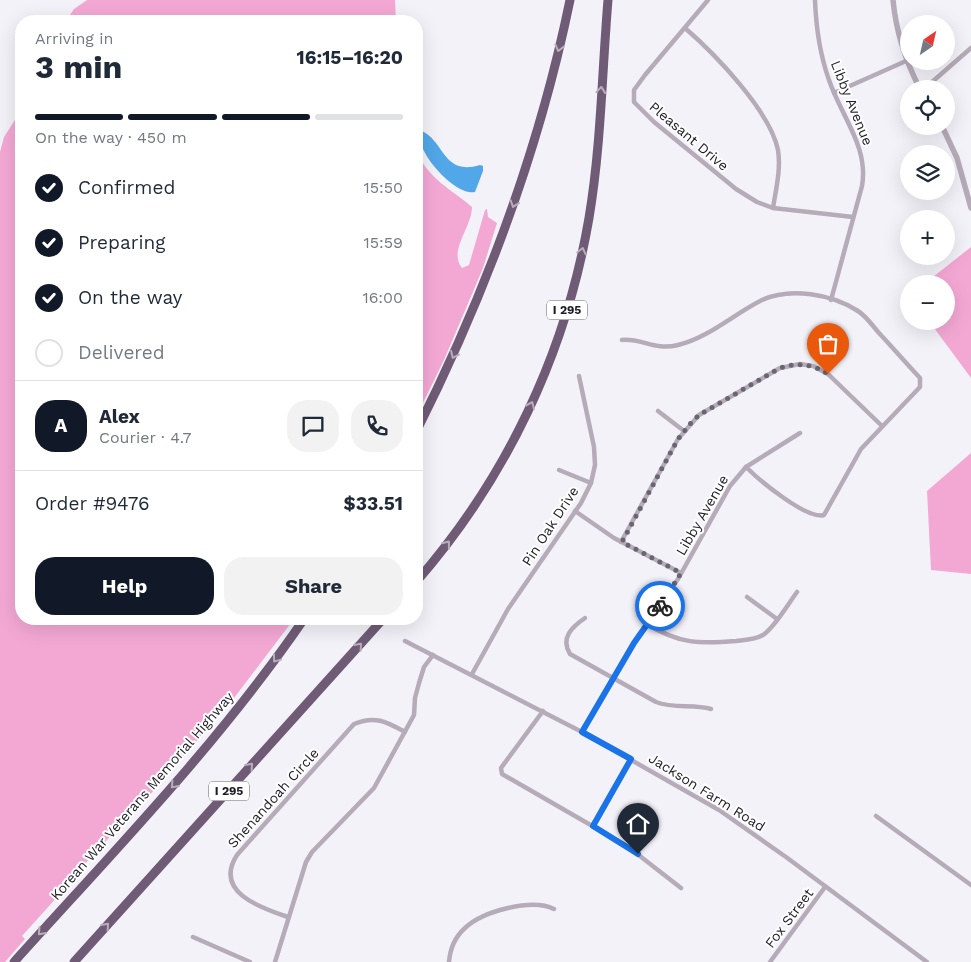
<!DOCTYPE html>
<html lang="en">
<head>
<meta charset="utf-8">
<style>
  body { margin:0; font-family:"Work Sans",sans-serif; background:#f2f2f3; color:#1f2937; height:100vh; display:flex; flex-direction:column; font-size:19px; white-space:nowrap }
  * { box-sizing:border-box; margin:0 }
  p { font-size:16px; color:#747a83 }
  .icon { flex:none; width:28px; height:28px; fill:none; stroke:currentColor; stroke-width:2; stroke-linecap:round; stroke-linejoin:round }
  .map { position:relative; flex:1; overflow:hidden }
  .sheet { position:absolute; left:15px; top:15px; width:408px; height:610px; display:flex; flex-direction:column; background:#fff; border-radius:20px; box-shadow:0 5px 20px #0002 }
  .sheet>* { flex:none }
  .needle { width:32px; rotate:34deg }
  .tools { position:absolute; left:900px; top:15px; display:grid; gap:10px }
  .tools a { display:grid; place-items:center; width:55px; height:55px; border-radius:50%; background:#fff; box-shadow:0 5px 20px #0002; font-size:25px }
  .pin { position:absolute; display:grid; place-items:center; width:42px; height:42px; color:#fff; margin:-51px -21px; border-radius:50% 50% 50% 0; rotate:-45deg; box-shadow:0 0 5px #0007 }
  .pin .icon { rotate:45deg }
  .courier { position:absolute; display:grid; place-items:center; width:50px; height:50px; margin:-25px; border:4px solid #1a73e8; border-radius:50%; background:#fff; color:#222; box-shadow:0 1px 6px #0007 }
  .summary em { font-style:normal; font-weight:700 }
  .summary div { display:flex; flex-direction:column-reverse }
  .summary { display:flex; align-items:center; justify-content:space-between; height:85px; padding:0 20px }
  h1 { font-size:32px; font-weight:700; line-height:38px }
  .bar { display:grid; grid-template-columns:repeat(4,1fr); gap:8px 5px; align-content:center; height:60px; padding:0 20px }
  .bar i { height:6px; border-radius:4px; background:#e0e1e3 }
  .bar .on { background:#111827 }
  .bar p { grid-column:span 4 }
  .line { display:flex; align-items:center; gap:12px; padding:0 20px; border-top:1px solid #e0e1e3 }
  .line div { flex:1 }
  .round { display:grid; place-items:center; flex:none; width:52px; height:52px; border-radius:20px; background:#f2f2f3 }
  ol { padding:0 20px; list-style:none }
  li { display:flex; align-items:center; gap:15px; height:55px }
  li p { margin-inline-start:auto }
  li .icon { padding:5px; border-radius:50%; background:#111827; color:#fff; stroke-width:4 }
  li:last-child { color:#747a83 }
  li i { width:28px; height:28px; border:2px solid #e0e1e3; border-radius:50% }
  .cta { display:flex; gap:10px; margin-top:auto; padding:10px 20px }
  .cta a { flex:1; height:58px; border-radius:20px; background:#111827; color:#fff; font-size:20px; font-weight:700; line-height:58px; text-align:center }
  .cta a+a { background:#f2f2f3; color:#1f2937 }
  .map>svg:first-child { display:block }
</style>
</head>
<body>
<div class="map">
<svg width="971" height="962" viewBox="0 0 971 962">
  <rect width="100%" height="100%" fill="#f3f2f9"/>
  <g fill="#f3a8d4">
    <path d="M87,0H395L396,21H66L74,9Z"/>
    <path d="M18,115L21,116V619H294L231,702L221,708L211,724L160,784L89,859L77,875L22,936L25,939L5,962H0V152L4,137Z"/>
    <path d="M416,150C429,180 450,188 472,207C472,227 448,251 462,268L469,265L485,210L487,209L488,217L497,223L483,268L444,360L416,417Z"/>
    <path d="M971,247V378L929,321H946V284H924Z"/>
    <path d="M971,453V574L931,570L927,491Z"/>
  </g>
  <path fill="#52a7e9" d="M422,131C445,142 443,176 480,165L483,166V171L475,192C455,197 410,146 422,131Z"/>
  <g fill="none" stroke-linecap="round" stroke-linejoin="round">
    <g stroke="#b6abb9" stroke-width="4.5">
      <path d="M708,0L645,75L634,90V102L654,122L736,189L757,202L773,208L853,217"/>
      <path d="M815,0C816,27 820,55 829,80C841,116 869,147 862,186L831,300"/>
      <path d="M685,28C715,54 770,111 778,150C781,169 776,189 773,208"/>
      <path d="M924,89L971,48"/>
      <path d="M834,93L906,61"/>
      <path d="M622,340C642,338 655,351 678,345C708,338 734,314 762,300C790,287 832,294 858,311C866,316 872,325 879,333C893,348 906,363 920,378V387L861,449L824,515C807,520 759,480 746,467"/>
      <path d="M658,411L684,431"/>
      <path d="M559,470L591,483"/>
      <path d="M575,511L614,538L681,573"/>
      <path d="M621,542L678,439L699,415L780,368L800,364L813,366L828,374L882,426"/>
      <path d="M747,597L777,619"/>
      <path d="M585,618C572,627 560,638 570,654L656,702C674,709 693,704 711,709"/>
      <path d="M647,624C679,644 700,644 736,641C745,640 755,640 763,635C775,627 788,604 797,592"/>
      <path d="M405,641L582,732L719,810L786,857L927,962"/>
      <path d="M472,674L508,609L581,503L591,483L595,465L594,447L579,376"/>
      <path d="M543,711L501,768L502,774L627,846L681,888"/>
      <path d="M582,732L634,643L678,579L730,486L746,467L800,433"/>
      <path d="M876,816L971,885"/>
      <path d="M593,826L631,759"/>
      <path d="M288,917C261,908 213,892 237,855L354,724C375,715 387,722 405,732"/>
      <path d="M193,937L250,962"/>
      <path d="M275,962L306,862L312,852L374,788L414,715L415,698L419,683L424,667L433,655"/>
      <path d="M449,962C450,949 455,937 465,928C483,911 532,898 554,909"/>
      <path d="M770,962L825,887"/>
    </g>
    <g stroke="#b6abb9" stroke-width="5.5">
      <path d="M893,0C896,32 905,60 920,89"/>
      <path d="M942,126L957,158L971,208"/>
    </g>
    <g stroke="#705b76" stroke-width="9">
      <path d="M416,432C485,295 539,151 570,0"/>
      <path d="M416,582C506,479 566,353 589,218C601,147 602,72 608,0"/>
      <path d="M14,962C114,851 219,743 304,619"/>
      <path d="M74,962L383,619"/>
    </g>
  </g>
  <defs><path id="oneway-chevron" d="M-2-3.5L2.5 0L-2 3.5" fill="none" stroke-width="1.6" stroke-linecap="round" stroke-linejoin="round" transform="scale(1.25)"/></defs>
  <g stroke="#b8adba">
    <use href="#oneway-chevron" transform="translate(559 48) rotate(104)"/>
    <use href="#oneway-chevron" transform="translate(601 90) rotate(-85)"/>
    <use href="#oneway-chevron" transform="translate(514 204) rotate(109)"/>
    <use href="#oneway-chevron" transform="translate(582 251) rotate(-77)"/>
    <use href="#oneway-chevron" transform="translate(454 355) rotate(115)"/>
    <use href="#oneway-chevron" transform="translate(531 405) rotate(-66)"/>
    <use href="#oneway-chevron" transform="translate(447 544) rotate(-52)"/>
    <use href="#oneway-chevron" transform="translate(359 646) rotate(-48)"/>
    <use href="#oneway-chevron" transform="translate(276 659) rotate(127)"/>
    <use href="#oneway-chevron" transform="translate(250 766) rotate(-48)"/>
    <use href="#oneway-chevron" transform="translate(174 785) rotate(132)"/>
    <use href="#oneway-chevron" transform="translate(106 926) rotate(-48)"/>
    <use href="#oneway-chevron" transform="translate(41 932) rotate(132)"/>
  </g>
  <g fill="none" stroke-linecap="round" stroke-linejoin="round">
    <path stroke="#696671" stroke-width="5" stroke-dasharray="0 9" d="M660,606L681,573L622,542L678,439L690,424L699,415L780,368C798,362 812,364 828,374"/>
    <path stroke="#1a73e8" stroke-width="6" d="M638,854L593,826L631,759L582,732L634,643L660,606"/>
  </g>
  <g text-anchor="middle" dominant-baseline="central" stroke-width="4" stroke-linejoin="round" paint-order="stroke">
    <g fill="#fff" stroke="#625f68" stroke-width="1">
      <rect x="547" y="300.5" width="40" height="19" rx="4"/>
      <rect x="209" y="781.5" width="40" height="19" rx="4"/>
    </g>
    <g font-size="12" font-weight="bold" fill="#1e1b28">
      <text x="567" y="310">I 295</text>
      <text x="229" y="791">I 295</text>
    </g>
    <g font-size="14" fill="#1e1b28" stroke="#fff">
      <text transform="translate(852 103) rotate(68)">Libby Avenue</text>
      <text transform="translate(689 136) rotate(40)">Pleasant Drive</text>
      <text transform="translate(702 515) rotate(-60)">Libby Avenue</text>
      <text transform="translate(550 526) rotate(-57)">Pin Oak Drive</text>
      <text transform="translate(707 792) rotate(32)">Jackson Farm Road</text>
      <text transform="translate(142 796) rotate(-49)">Korean War Veterans Memorial Highway</text>
      <text transform="translate(273 798) rotate(-48)">Shenandoah Circle</text>
      <text transform="translate(789 918) rotate(-53)">Fox Street</text>
    </g>
  </g>
</svg>
<div class="tools">
<a><svg class="needle" viewBox="-14 -14 28 28"><path d="M0-13l5 13h-10z" fill="#e53935"/><path d="M0 13l5-13h-10z" fill="#747a83"/></svg></a>
<a><svg class="icon" aria-label="locate" viewBox="0 0 24 24"><circle cx="12" cy="12" r="6"/><path d="M12 2v4M12 18v4M2 12h4M18 12h4"/></svg></a>
<a><svg class="icon" aria-label="layers" viewBox="0 0 24 24"><path d="M12 4l9 5-9 5-9-5zM3 14l9 5 9-5"/></svg></a>
<a>+</a>
<a>−</a>
</div>
<div class="pin" style="left:828px;top:374px;background:#ea580c"><svg class="icon" aria-label="bag" viewBox="0 0 24 24"><path d="M5 8h14l-1 12H6zM9 8a3 3 0 0 1 6 0"/></svg></div>
<div class="pin" style="left:638px;top:854px;background:#1f2937"><svg class="icon" aria-label="home" viewBox="0 0 24 24"><path d="M3 11l9-7 9 7M6 9v11h12V9"/></svg></div>
<div class="courier" style="left:660px;top:606px"><svg class="icon" aria-label="bike" viewBox="0 0 24 24"><circle cx="6" cy="16" r="4"/><circle cx="18" cy="16" r="4"/><path d="M6 16l4-8h5l3 8M10 8l3 8H6M13 5h3"/></svg></div>
<section class="sheet">
<div class="summary"><div><h1>3 min</h1><p>Arriving in</p></div><em>16:15–16:20</em></div>
<div class="bar"><i class="on"></i><i class="on"></i><i class="on"></i><i></i><p>On the way · 450 m</p></div>
<ol>
<li><svg class="icon" aria-label="check" viewBox="0 0 24 24"><path d="M5 12l5 5 9-10"/></svg>Confirmed<p>15:50</p></li>
<li><svg class="icon" aria-label="check" viewBox="0 0 24 24"><path d="M5 12l5 5 9-10"/></svg>Preparing<p>15:59</p></li>
<li><svg class="icon" aria-label="check" viewBox="0 0 24 24"><path d="M5 12l5 5 9-10"/></svg>On the way<p>16:00</p></li>
<li><i></i>Delivered</li>
</ol>
<div class="line" style="height:90px"><b class="round" style="background:#111827;color:#fff">A</b><div><b>Alex</b><p>Courier · 4.7</p></div><a class="round"><svg class="icon" aria-label="chat" viewBox="0 0 24 24"><path d="M4 5h16v11H9l-5 4z"/></svg></a><a class="round"><svg class="icon" aria-label="phone" viewBox="0 0 24 24"><path d="M5 4h4l2 5-3 2q2 4 5 5l2-3 5 2v4C11 20 4 13 5 4z"/></svg></a></div>
<div class="line" style="height:65px"><div>Order #9476</div><b>$33.51</b></div>
<div class="cta"><a>Help</a><a>Share</a></div>
</section>
</div>
</body>
</html>
